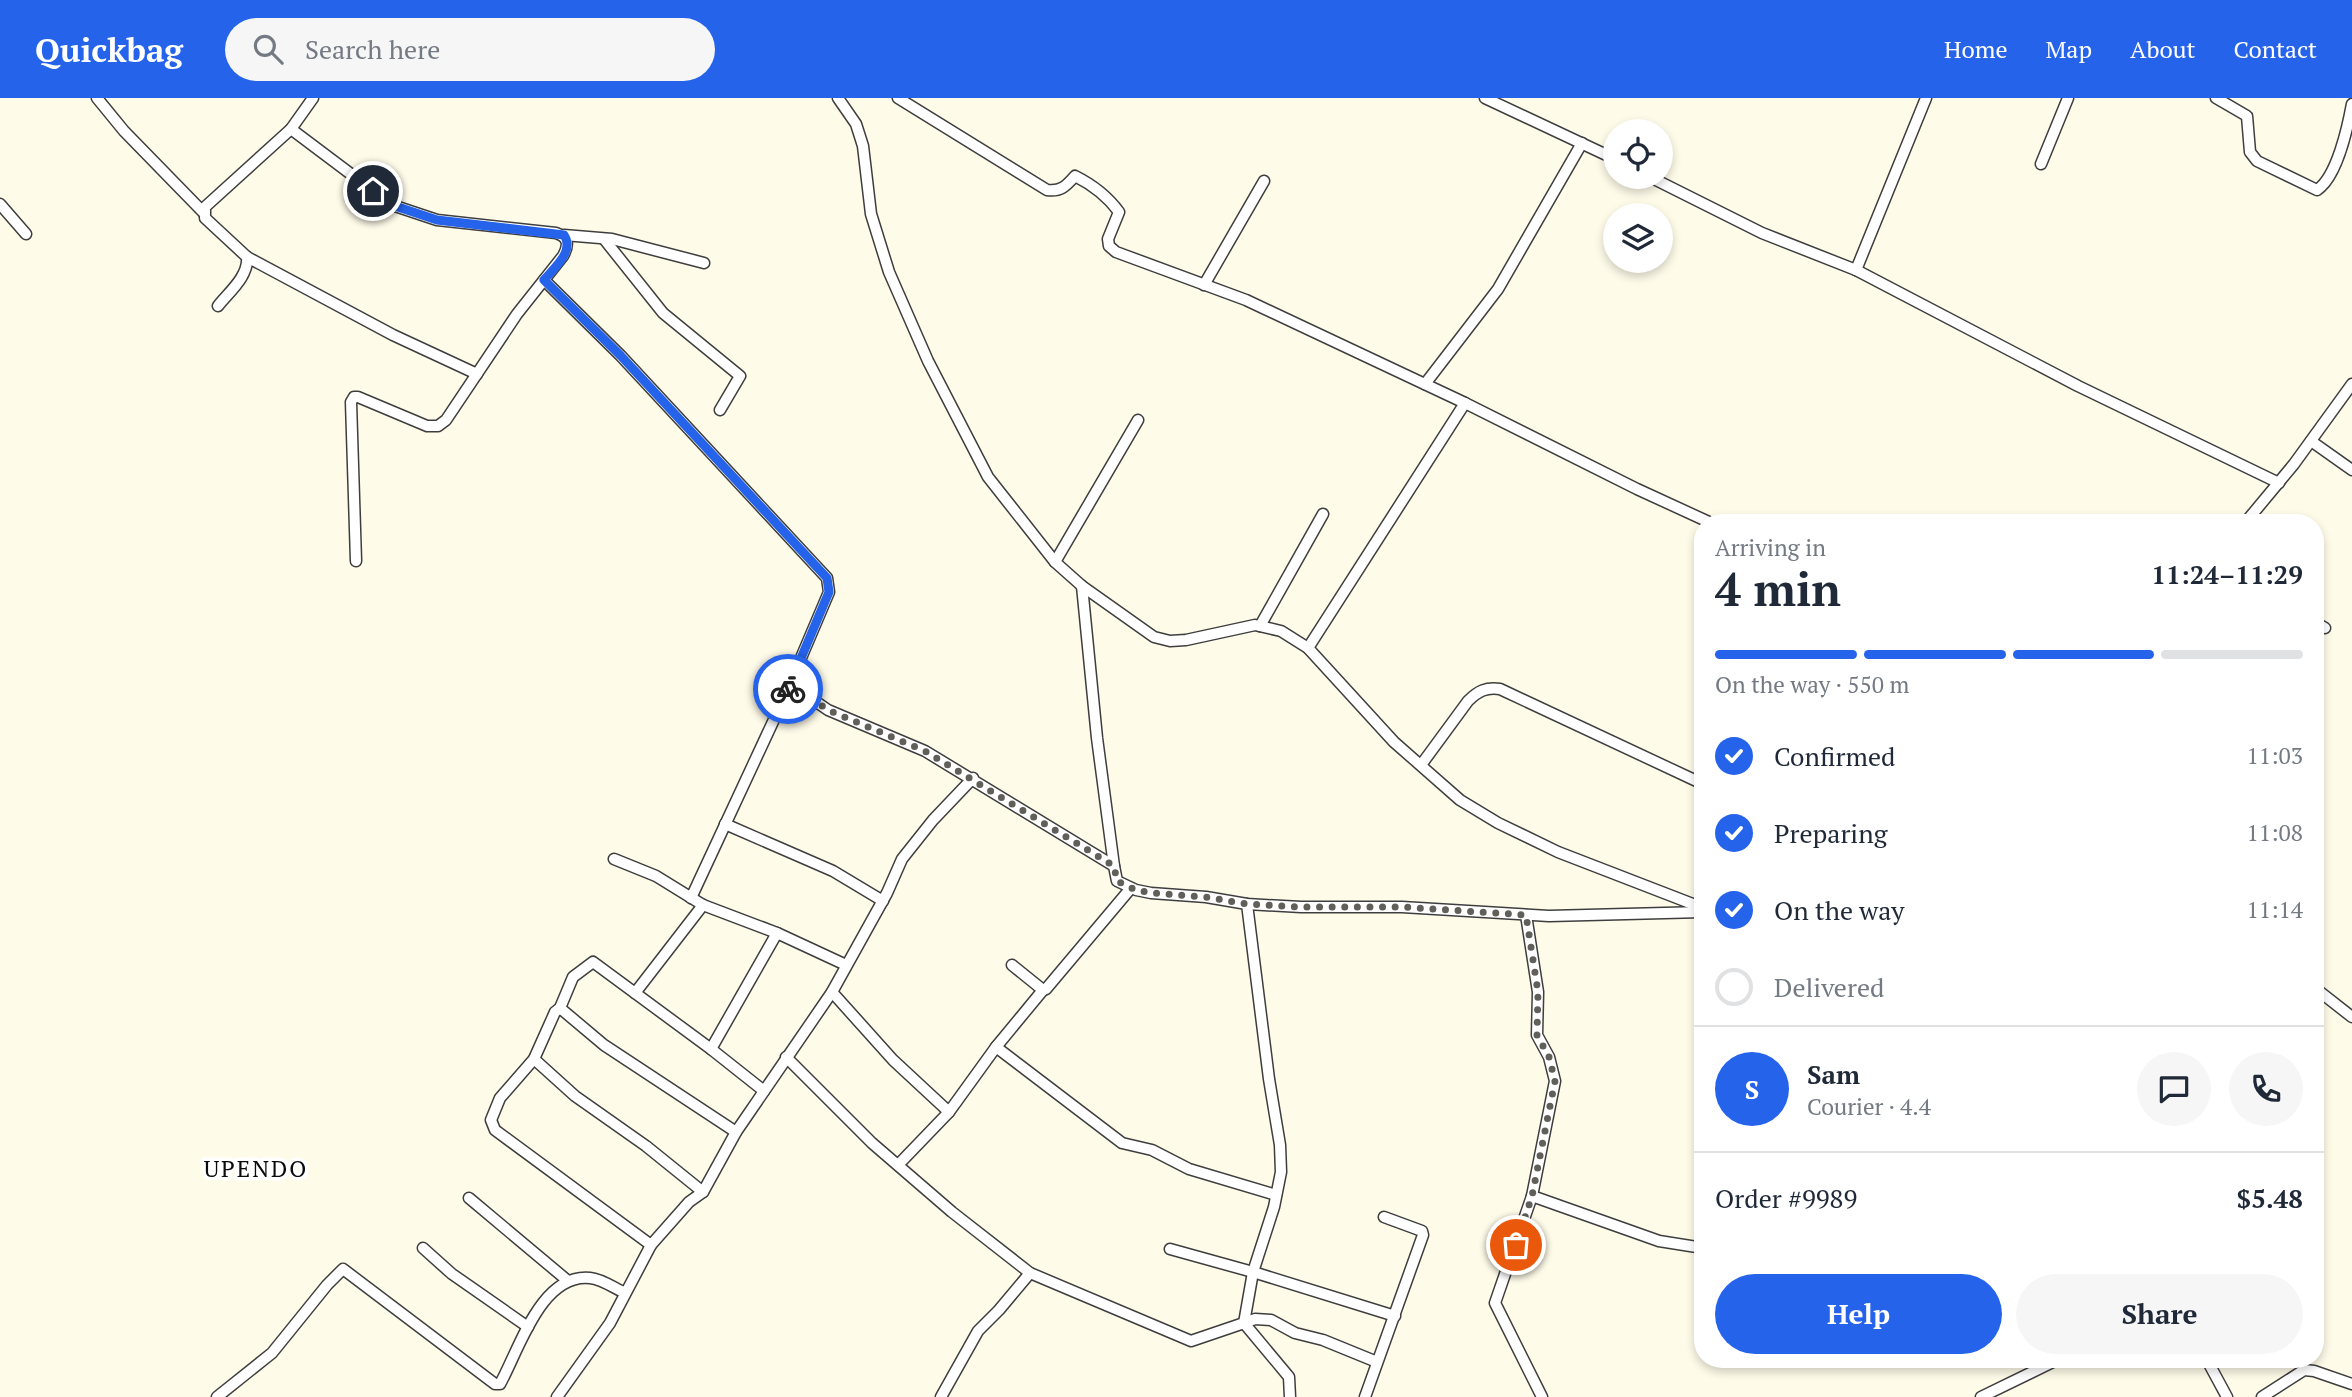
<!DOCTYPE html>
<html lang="en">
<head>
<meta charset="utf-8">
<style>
  body { margin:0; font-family:"PT Serif",serif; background:#f6f6f7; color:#1f2937; height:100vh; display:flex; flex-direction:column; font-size:26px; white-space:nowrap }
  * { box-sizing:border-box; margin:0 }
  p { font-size:23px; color:#747a83 }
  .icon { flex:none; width:38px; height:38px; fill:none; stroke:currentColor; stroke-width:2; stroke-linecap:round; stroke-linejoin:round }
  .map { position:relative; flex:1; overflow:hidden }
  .drawer { position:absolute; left:1694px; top:416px; width:630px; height:854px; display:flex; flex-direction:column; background:#fff; border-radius:28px; box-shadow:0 4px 10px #0003 }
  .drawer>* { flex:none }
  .tools { position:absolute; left:1603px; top:21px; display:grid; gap:14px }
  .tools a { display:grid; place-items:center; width:70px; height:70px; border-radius:50%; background:#fff; box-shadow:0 4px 10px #0003; font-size:35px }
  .pin { position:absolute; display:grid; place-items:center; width:60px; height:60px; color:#fff; margin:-30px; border:4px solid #fff; border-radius:50%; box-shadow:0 2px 7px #0007 }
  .courier { position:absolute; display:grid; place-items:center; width:70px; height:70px; margin:-35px; border:5px solid #2563eb; border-radius:50%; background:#fff; color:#222; box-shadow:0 2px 9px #0007 }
  .summary em { font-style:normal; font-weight:700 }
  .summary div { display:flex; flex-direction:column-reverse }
  .summary { display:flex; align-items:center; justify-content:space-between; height:119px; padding:0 21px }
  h1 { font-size:46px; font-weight:700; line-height:52px }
  .bar { display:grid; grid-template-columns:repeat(4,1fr); gap:10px 7px; align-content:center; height:84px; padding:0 21px }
  .bar i { height:9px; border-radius:5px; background:#e0e1e3 }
  .bar .selected { background:#2563eb }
  .bar p { grid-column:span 4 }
  .line { display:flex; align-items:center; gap:18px; padding:0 21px; border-top:2px solid #e0e1e3 }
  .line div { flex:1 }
  .round { display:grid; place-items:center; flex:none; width:74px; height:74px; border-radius:37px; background:#f6f6f7 }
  ol { padding:0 21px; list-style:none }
  li { display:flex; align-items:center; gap:21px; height:77px }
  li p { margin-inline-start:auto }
  li .icon { padding:7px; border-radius:50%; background:#2563eb; color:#fff; stroke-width:4 }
  li:last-child { color:#747a83 }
  li i { width:38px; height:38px; border:4px solid #e0e1e3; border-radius:50% }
  .button { display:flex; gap:14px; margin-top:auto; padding:14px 21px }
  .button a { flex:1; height:80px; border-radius:42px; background:#2563eb; color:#fff; font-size:28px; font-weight:700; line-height:80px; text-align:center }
  .button a+a { background:#f6f6f7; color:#1f2937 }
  header { display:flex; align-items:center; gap:42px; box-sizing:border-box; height:98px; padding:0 35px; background:#2563eb; color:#fff }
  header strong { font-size:33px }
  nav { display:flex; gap:38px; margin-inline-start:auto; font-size:24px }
  .search { width:490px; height:63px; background:#f6f6f7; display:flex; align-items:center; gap:18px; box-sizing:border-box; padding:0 24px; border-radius:38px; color:#747a83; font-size:26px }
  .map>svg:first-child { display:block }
</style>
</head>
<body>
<header>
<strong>Quickbag</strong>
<div class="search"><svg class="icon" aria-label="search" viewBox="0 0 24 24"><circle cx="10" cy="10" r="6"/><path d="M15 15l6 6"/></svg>Search here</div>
<nav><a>Home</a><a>Map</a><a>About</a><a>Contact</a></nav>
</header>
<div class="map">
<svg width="2352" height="1299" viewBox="0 0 2352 1299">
  <rect width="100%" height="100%" fill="#fffbe9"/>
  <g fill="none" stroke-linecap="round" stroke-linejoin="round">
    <g stroke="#3e3e3e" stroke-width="13">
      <g id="minor">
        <path d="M97,0L124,33L203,114"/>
        <path d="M838,0L856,26L863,48L871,116L889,174L928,263L988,379L1055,464L1082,488L1154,539L1170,543L1186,542L1255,527L1281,533L1308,550L1394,644L1460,702L1498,725L1558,754L1703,810"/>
        <path d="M898,0L1047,92C1061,94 1066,88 1075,78C1091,86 1108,99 1119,114L1108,141L1109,148L1116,154L1246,202L1465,305L1637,391L1711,425"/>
        <path d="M1485,0L1615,61"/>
        <path d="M2216,0L2247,18L2250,54L2257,63L2317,92C2337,79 2348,28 2352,6"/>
        <path d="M291,31L392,107L437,122L556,135C569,139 569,147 563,158L517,216L446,322L438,328H427L358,299H354L351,304L356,463"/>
        <path d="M2041,66L2068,0"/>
        <path d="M1650,79L1762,135L1856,172L2078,288L2279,385"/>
        <path d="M0,106L26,136"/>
        <path d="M564,137L612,141L704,165"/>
        <path d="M604,141L663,215L740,278L720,312"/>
        <path d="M247,159L393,237L477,276"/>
        <path d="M1856,172L1926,0"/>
        <path d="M544,182L621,258L827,480L829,494L784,600L691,800"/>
        <path d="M1204,187L1264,83"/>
        <path d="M218,208C229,194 249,178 247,159L205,120V109L291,31L313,0"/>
        <path d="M1425,286L1498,191L1582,45"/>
        <path d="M2311,343L2352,372"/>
        <path d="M2245,425L2294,366L2352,286"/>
        <path d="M1055,464L1138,322"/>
        <path d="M1082,488L1097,640L1114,768"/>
        <path d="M2315,524L2325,530"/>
        <path d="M1260,528L1323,416"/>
        <path d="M1308,550L1465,305"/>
        <path d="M784,600L812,601L828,612L925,653L1114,768L1117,783L1136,792L1151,795L1206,799L1247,806L1301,809H1402L1549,818L1703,814"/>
        <path d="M1421,667L1468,603C1478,593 1486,589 1500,591L1703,686"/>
        <path d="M725,726L833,773L883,803"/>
        <path d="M614,761L656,778L703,807L777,835L846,867"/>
        <path d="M1526,817L1538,894L1537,937L1549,959L1555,983L1532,1098L1495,1205L1542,1299"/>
        <path d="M1012,867L1043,892L1046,891L1131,790"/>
        <path d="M2315,890L2352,919"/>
        <path d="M832,894L893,962L949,1014"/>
        <path d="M635,895L703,807"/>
        <path d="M560,910L604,947L736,1034"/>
        <path d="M996,949L1122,1045L1152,1052L1189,1071L1276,1097"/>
        <path d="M711,951L777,835"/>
        <path d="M786,959L872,1045L952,1114L1030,1175L1191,1243L1244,1225L1253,1174L1274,1109L1281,1074L1280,1047L1269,981L1247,806"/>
        <path d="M534,961L575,998L646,1048L703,1094"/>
        <path d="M898,1067L949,1014L996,949L1043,892"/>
        <path d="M1532,1098L1659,1143L1703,1150"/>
        <path d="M469,1100L568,1183"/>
        <path d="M651,1147L495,1032L491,1022L500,1000L534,961L555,914L560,910L573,879L593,864L711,951L764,993"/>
        <path d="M423,1150L452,1176L528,1229"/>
        <path d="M1170,1151L1253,1174L1395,1218"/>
        <path d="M2207,1262L2227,1299"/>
        <path d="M217,1299L272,1255L327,1187L343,1171L495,1286H500C519,1252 541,1175 590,1180C602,1181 614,1190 625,1195"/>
        <path d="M557,1299L610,1225L651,1147L689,1104L703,1094L736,1034L832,894L887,795L902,761L933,722L973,680"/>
        <path d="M941,1299L978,1233L999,1212L1030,1175"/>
        <path d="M1290,1299L1289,1279L1244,1225L1255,1221L1271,1222L1295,1235L1323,1242L1377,1264"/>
        <path d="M1365,1299L1423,1137L1422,1133L1384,1119"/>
        <path d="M1981,1299L2057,1262"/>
        <path d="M2262,1299L2304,1272L2314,1273L2352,1286"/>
      </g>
    </g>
    <use href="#minor" stroke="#fff" stroke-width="10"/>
  </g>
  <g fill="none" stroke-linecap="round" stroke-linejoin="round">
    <path stroke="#605f59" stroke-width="7" stroke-dasharray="0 12.6" d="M788,591L784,600L812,601L828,612L925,653L1114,768L1117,783L1136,792L1152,795L1206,799L1247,806L1301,809H1402L1526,817L1538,894L1537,937L1549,959L1555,983L1532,1098L1516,1147"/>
    <path stroke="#2563eb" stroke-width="9" d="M373,93L392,107L437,122L564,137C575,153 554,170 544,182L621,258L827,480L829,494L788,591"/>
  </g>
  <g text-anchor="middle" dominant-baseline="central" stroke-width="7" stroke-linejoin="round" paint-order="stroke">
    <g font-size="23" letter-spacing="2" fill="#0b0b0b" stroke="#fff">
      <text x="256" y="1070">UPENDO</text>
    </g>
  </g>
</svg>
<div class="tools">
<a><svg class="icon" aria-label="locate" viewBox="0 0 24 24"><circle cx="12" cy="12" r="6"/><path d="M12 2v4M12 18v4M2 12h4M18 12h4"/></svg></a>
<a><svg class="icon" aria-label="layers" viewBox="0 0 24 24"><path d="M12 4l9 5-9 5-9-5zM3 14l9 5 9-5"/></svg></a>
</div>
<div class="pin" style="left:1516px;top:1147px;background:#ea580c"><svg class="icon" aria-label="bag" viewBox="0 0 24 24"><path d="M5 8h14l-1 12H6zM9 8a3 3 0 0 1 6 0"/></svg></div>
<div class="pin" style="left:373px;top:93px;background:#1f2937"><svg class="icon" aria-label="home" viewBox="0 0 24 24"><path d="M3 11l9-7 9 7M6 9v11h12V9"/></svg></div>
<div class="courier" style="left:788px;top:591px"><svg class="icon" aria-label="bike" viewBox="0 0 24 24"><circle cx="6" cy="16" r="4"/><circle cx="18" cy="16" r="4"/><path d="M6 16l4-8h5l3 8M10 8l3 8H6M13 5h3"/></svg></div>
<section class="drawer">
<div class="summary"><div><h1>4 min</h1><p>Arriving in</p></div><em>11:24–11:29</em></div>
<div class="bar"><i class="selected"></i><i class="selected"></i><i class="selected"></i><i></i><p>On the way · 550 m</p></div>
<ol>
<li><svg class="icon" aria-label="check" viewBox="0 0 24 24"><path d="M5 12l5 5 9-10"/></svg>Confirmed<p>11:03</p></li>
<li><svg class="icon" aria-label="check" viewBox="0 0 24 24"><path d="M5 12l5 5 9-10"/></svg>Preparing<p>11:08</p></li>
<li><svg class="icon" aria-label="check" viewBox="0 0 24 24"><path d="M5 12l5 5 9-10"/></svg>On the way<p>11:14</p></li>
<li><i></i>Delivered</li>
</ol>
<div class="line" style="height:126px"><b class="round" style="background:#2563eb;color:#fff">S</b><div><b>Sam</b><p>Courier · 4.4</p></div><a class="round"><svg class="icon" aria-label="chat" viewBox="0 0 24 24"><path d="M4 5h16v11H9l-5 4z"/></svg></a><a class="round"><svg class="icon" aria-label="phone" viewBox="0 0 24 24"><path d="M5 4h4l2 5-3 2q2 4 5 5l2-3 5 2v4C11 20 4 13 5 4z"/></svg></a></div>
<div class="line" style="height:91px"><div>Order #9989</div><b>$5.48</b></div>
<div class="button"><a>Help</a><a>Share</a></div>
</section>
</div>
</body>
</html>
